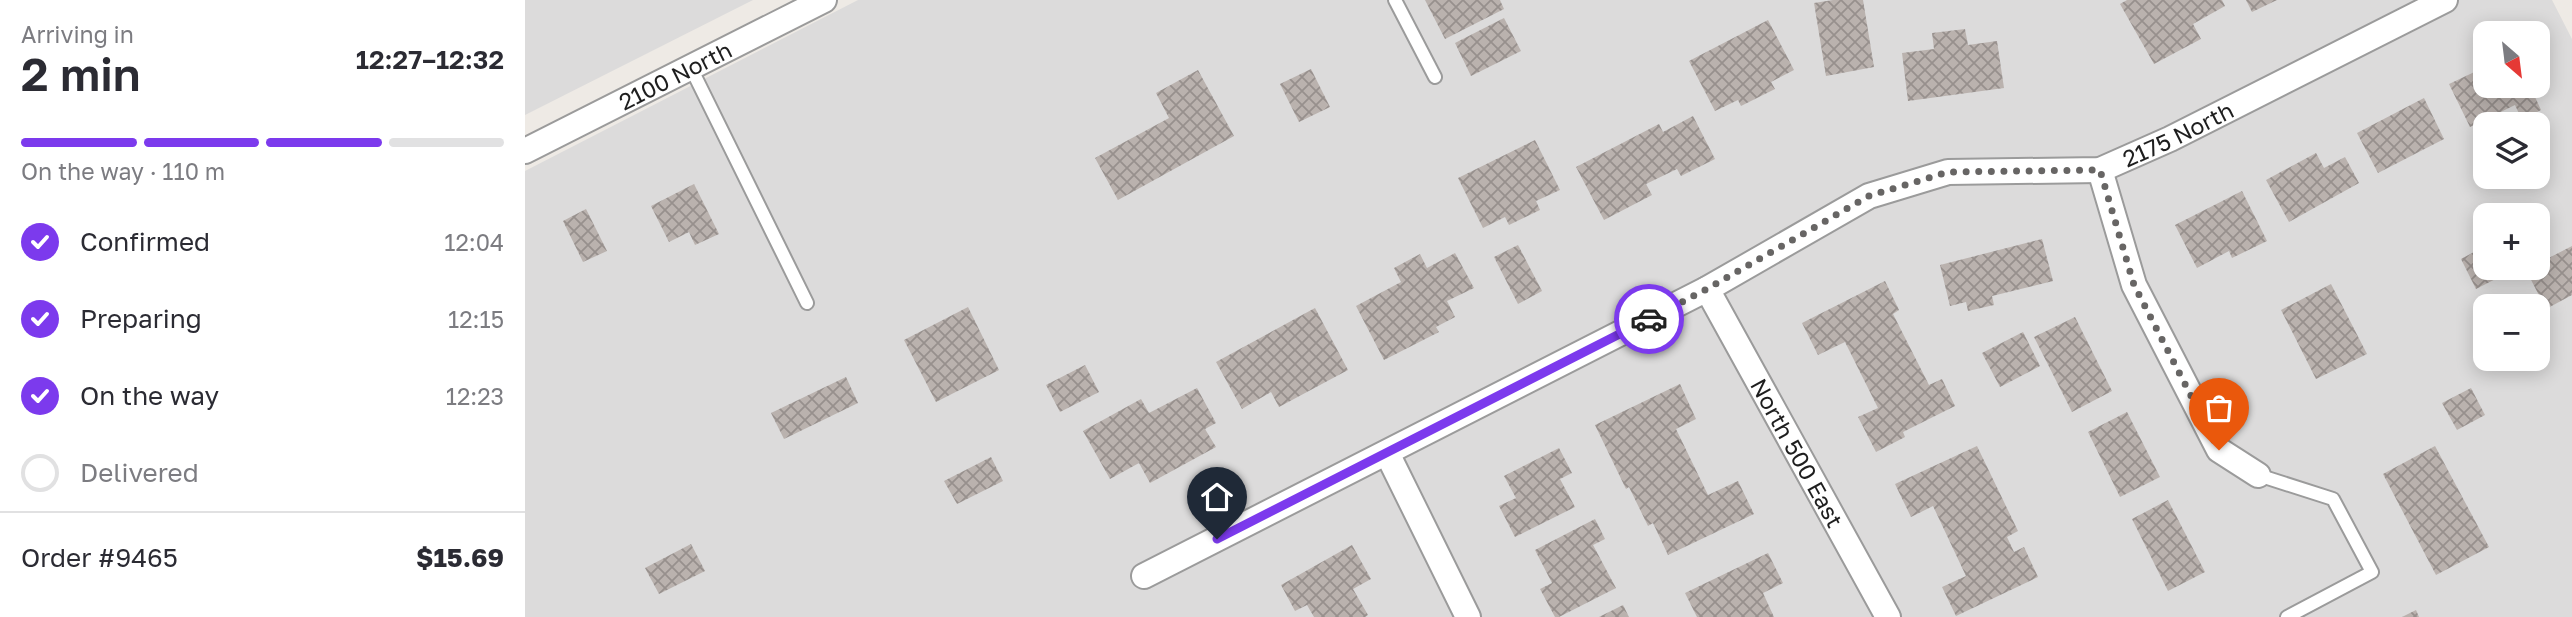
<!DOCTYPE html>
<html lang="en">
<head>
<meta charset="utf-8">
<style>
  body { margin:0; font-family:"Golos Text",sans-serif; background:#f7f7f7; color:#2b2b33; height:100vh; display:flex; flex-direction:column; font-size:26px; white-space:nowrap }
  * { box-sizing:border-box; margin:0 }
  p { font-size:23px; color:#7c7c81 }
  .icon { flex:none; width:38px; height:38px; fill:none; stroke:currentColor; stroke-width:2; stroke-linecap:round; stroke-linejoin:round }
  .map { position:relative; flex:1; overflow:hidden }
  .side { display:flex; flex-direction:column; background:#fff; width:525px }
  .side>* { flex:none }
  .needle { width:46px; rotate:152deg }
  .controls { position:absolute; left:1948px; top:21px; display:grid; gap:14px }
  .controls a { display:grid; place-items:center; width:77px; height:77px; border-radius:14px; background:#fff; box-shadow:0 4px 18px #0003; font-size:35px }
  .pin { position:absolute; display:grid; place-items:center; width:60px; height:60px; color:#fff; margin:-72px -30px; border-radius:50% 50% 50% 0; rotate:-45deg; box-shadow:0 0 7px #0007 }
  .pin .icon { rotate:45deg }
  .courier { position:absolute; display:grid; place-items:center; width:70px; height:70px; margin:-35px; border:5px solid #7c3aed; border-radius:50%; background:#fff; color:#222; box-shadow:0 2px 9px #0007 }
  .overview em { font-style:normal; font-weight:600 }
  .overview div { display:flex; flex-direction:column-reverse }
  .overview { display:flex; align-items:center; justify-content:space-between; height:119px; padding:0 21px }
  h1 { font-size:46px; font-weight:600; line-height:52px }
  .bar { display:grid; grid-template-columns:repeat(4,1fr); gap:10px 7px; align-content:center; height:84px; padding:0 21px }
  .bar i { height:9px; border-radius:5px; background:#e1e1e2 }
  .bar .current { background:#7c3aed }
  .bar p { grid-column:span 4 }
  .line { display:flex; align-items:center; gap:18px; padding:0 21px; border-top:2px solid #e1e1e2 }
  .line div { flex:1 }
  ol { padding:0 21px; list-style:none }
  li { display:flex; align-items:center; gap:21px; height:77px }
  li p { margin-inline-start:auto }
  li .icon { padding:7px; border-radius:50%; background:#7c3aed; color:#fff; stroke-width:4 }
  li:last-child { color:#7c7c81 }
  li i { width:38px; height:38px; border:4px solid #e1e1e2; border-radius:50% }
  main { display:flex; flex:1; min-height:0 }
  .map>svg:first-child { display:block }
</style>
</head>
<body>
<main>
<section class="side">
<div class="overview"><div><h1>2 min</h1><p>Arriving in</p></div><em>12:27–12:32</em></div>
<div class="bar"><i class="current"></i><i class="current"></i><i class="current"></i><i></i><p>On the way · 110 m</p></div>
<ol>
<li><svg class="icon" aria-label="check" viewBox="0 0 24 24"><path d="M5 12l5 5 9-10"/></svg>Confirmed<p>12:04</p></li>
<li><svg class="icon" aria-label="check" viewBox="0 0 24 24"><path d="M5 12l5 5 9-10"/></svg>Preparing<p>12:15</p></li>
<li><svg class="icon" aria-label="check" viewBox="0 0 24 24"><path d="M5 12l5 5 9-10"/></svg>On the way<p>12:23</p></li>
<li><i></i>Delivered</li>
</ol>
<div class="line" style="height:91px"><div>Order #9465</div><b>$15.69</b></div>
</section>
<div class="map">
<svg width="2047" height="617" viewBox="0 0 2047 617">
  <defs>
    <pattern id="building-cross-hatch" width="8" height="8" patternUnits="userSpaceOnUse" patternTransform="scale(1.75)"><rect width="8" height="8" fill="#bab2ae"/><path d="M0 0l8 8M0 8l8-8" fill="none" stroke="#97908d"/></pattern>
  </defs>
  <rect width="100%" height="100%" fill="#eeeae5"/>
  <g fill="#dcdbdb" fill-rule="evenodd">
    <path d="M0,0H228L0,115Z"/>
    <path d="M333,0H2027L2047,39V617H0V171ZM1960,33H2012V86H1960ZM1960,124H2012V177H1960ZM1960,215H2012V268H1960ZM1960,306H2012V359H1960Z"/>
  </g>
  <g fill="url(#building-cross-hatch)">
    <path d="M900,0H975L979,9L920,39Z"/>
    <path d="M1308,0H1338L1349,67L1301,76L1289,3Z"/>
    <path d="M1602,0H1697L1700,6L1668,24L1676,39L1629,64L1595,4Z"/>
    <path d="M1721,0H1752L1727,12Z"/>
    <path d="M979,18L996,51L946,76L930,43Z"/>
    <path d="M1243,20L1269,70L1246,82L1250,89L1216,106L1213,100L1190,111L1164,61Z"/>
    <path d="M1440,29L1443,45L1472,41L1479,88L1383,101L1377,53L1409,49L1407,33Z"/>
    <path d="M1960,67V86H2005L2016,110L1997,120L1990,105L1945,127L1924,84Z"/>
    <path d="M786,69L805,107L774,122L755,84Z"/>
    <path d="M673,70L709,136L593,200L570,158L644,118L631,93Z"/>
    <path d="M1899,98L1919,139L1853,173L1832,133Z"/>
    <path d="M1168,116L1190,159L1156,176L1152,169L1121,184L1127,195L1079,220L1051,167L1134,124L1138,132Z"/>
    <path d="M1010,140L1035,190L1011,201L1015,210L984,225L980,217L958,228L933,178Z"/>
    <path d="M1791,153L1799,168L1820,157L1834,183L1764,222L1741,180Z"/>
    <path d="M169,184L194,234L170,245L164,232L144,242L126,206Z"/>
    <path d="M1717,191L1742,241L1707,258L1704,251L1672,268L1650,225Z"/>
    <path d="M61,209L82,251L58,262L38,221Z"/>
    <path d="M1517,239L1528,281L1467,296L1469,305L1443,311L1441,302L1425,306L1415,265Z"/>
    <path d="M993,245L1017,291L993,304L969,257Z"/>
    <path d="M1960,246V268H1992L1951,289L1936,259Z"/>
    <path d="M2047,246V295L2021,309L2001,270L2012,268V264Z"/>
    <path d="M930,253L949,288L922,301L930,317L911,327L914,332L859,360L831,306L876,282L869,268L895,254L902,268Z"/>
    <path d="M1360,281L1374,310L1368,314L1404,385L1417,379L1430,406L1378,432L1380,437L1351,452L1333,417L1353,408L1320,342L1293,355L1277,323Z"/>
    <path d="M1806,284L1842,354L1791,379L1756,310Z"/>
    <path d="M443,307L474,370L411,402L379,340Z"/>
    <path d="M790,308L823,370L754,407L746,392L717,409L691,362Z"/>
    <path d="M1550,317L1587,391L1547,412L1509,337Z"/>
    <path d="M1498,332L1515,366L1475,387L1457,353Z"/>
    <path d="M560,365L574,392L535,412L521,385Z"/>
    <path d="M321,377L333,403L259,439L246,413Z"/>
    <path d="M1155,384L1171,419L1151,429L1183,495L1213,481L1229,514L1143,555L1128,523L1123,526L1104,487L1101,489L1070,425Z"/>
    <path d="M672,388L691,423L680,429L691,447L625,483L614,463L585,479L558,431L616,399L624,413Z"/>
    <path d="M1946,388L1960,415L1932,430L1917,403Z"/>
    <path d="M1602,412L1635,477L1595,497L1563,432Z"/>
    <path d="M1452,446L1493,531L1482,537L1489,552L1499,547L1513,577L1431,616L1417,587L1441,576L1408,506L1386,517L1370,484Z"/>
    <path d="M1910,446L1964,547L1911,575L1858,474Z"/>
    <path d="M1034,448L1047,473L1035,479L1050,507L990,537L974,506L991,498L979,476Z"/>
    <path d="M466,457L478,481L432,504L419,481Z"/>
    <path d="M1643,500L1680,572L1643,591L1607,519Z"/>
    <path d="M1070,519L1080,539L1068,545L1091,588L1034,617H1030L1015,589L1027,583L1010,550Z"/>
    <path d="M166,544L180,571L134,594L120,568Z"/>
    <path d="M827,545L846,579L828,589L843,615L840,617H789L782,605L770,611L756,585Z"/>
    <path d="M1243,553L1258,583L1238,593L1249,617H1172L1160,593Z"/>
    <path d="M1098,605L1104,617H1074Z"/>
    <path d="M1891,610L1894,617H1877Z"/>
  </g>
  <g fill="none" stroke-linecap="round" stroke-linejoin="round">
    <g stroke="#9b9b9b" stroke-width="16">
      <g id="lane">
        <path d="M870,0L910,77"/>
        <path d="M166,68L282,303"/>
        <path d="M1733,475L1808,499L1847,572L1762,617"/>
      </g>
    </g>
    <g stroke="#9b9b9b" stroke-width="28">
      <g id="street">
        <path id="s1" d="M0,151L299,0"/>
        <path d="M1575,170L1609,285L1694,450L1733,475"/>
        <path id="s2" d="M1182,289L1363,617"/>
        <path d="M862,453L943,617"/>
        <path id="s3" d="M619,576L1182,289L1344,196L1423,172L1575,170L1645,139L1920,0"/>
      </g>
    </g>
    <use href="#lane" stroke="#fff" stroke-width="12"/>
    <use href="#street" stroke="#fff" stroke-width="24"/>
  </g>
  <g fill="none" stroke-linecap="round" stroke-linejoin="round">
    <path stroke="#676564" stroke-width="7" stroke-dasharray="0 12.6" d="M1124,319L1182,289L1344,196L1423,172L1575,170L1609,285L1694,450"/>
    <path stroke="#7c3aed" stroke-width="9" d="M692,539L1124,319"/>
  </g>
  <g text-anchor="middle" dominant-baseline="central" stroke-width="5" stroke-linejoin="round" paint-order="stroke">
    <g font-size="23" fill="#1e1e1e" stroke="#fff">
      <text stroke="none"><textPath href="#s1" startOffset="168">2100 North</textPath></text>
      <text stroke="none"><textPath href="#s3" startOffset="1139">2175 North</textPath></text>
      <text stroke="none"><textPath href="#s2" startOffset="187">North 500 East</textPath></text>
    </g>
  </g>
</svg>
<div class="controls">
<a><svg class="needle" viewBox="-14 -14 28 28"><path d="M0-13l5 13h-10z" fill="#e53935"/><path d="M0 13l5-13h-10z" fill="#7c7c81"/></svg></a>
<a><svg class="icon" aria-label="layers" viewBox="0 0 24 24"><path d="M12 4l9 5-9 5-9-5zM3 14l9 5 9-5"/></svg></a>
<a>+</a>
<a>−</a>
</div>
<div class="pin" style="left:1694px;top:450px;background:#ea580c"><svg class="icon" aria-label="bag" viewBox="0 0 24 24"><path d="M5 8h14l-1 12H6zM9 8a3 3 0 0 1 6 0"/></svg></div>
<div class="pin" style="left:692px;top:539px;background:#1f2937"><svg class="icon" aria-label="home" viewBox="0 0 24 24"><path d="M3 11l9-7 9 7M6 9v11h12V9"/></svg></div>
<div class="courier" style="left:1124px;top:319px"><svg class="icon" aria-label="car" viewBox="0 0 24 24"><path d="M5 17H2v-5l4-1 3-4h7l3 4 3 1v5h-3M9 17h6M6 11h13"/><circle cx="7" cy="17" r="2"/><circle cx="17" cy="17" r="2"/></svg></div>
</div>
</main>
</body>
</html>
